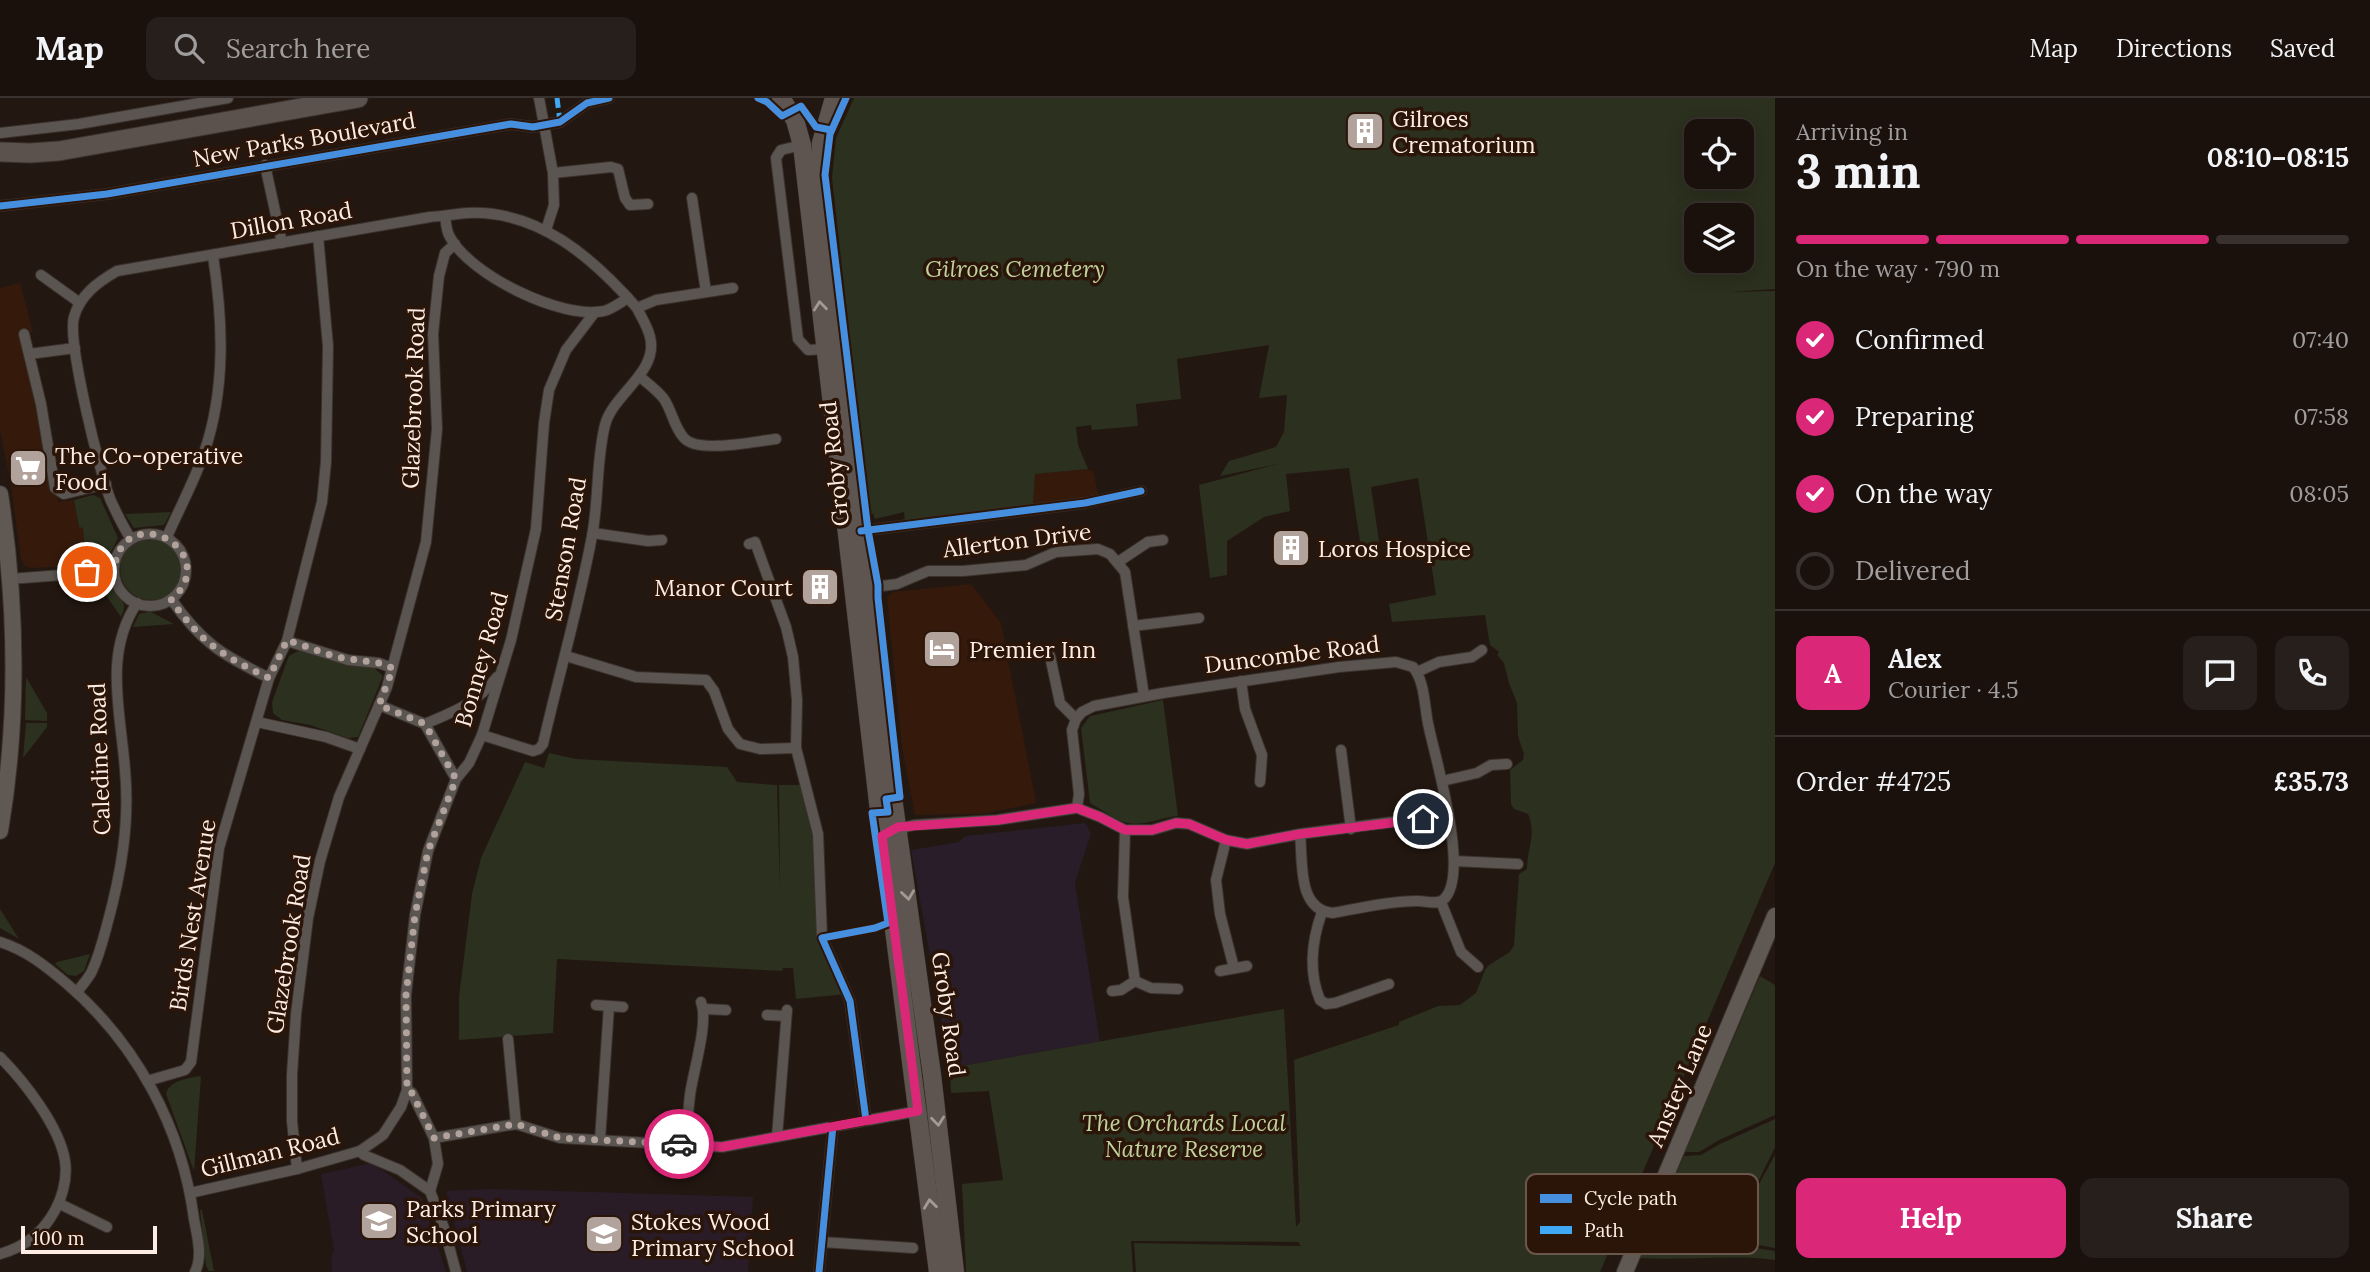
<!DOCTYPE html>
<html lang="en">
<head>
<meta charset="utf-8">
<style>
  body { margin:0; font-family:Lora,serif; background:#271f1b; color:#f1f3f6; height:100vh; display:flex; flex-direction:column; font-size:26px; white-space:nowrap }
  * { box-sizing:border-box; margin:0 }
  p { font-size:23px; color:#9f9d9d }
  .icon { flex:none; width:38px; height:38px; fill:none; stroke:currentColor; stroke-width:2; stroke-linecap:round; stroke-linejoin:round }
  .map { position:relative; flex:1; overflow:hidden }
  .panel { display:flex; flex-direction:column; background:#1a110d; width:595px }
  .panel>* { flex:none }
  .fabs { position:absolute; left:1684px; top:21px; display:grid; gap:14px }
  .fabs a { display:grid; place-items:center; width:70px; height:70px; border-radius:14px; background:#1a110d; box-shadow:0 4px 18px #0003,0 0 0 2px #38312e; font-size:35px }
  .scale { position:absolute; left:21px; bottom:18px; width:136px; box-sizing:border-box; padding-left:7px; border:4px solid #fdede5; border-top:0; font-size:19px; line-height:24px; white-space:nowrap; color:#fdede5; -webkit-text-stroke:5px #2b1509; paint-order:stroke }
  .pin { position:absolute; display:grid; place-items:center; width:60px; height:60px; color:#fff; margin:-30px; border:4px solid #fff; border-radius:50%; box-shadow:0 2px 7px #0007 }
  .courier { position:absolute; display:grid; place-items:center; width:70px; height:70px; margin:-35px; border:5px solid #db2777; border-radius:50%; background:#fff; color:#222; box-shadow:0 2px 9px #0007 }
  .headline em { font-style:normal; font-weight:800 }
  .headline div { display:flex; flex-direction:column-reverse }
  .headline { display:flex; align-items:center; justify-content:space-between; height:119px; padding:0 21px }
  h1 { font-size:46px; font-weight:800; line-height:52px }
  .bar { display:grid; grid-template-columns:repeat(4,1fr); gap:10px 7px; align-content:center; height:84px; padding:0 21px }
  .bar i { height:9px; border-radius:5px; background:#38312e }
  .bar .on { background:#db2777 }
  .bar p { grid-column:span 4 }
  .line { display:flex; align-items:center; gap:18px; padding:0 21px; border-top:2px solid #38312e }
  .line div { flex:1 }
  .round { display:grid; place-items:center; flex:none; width:74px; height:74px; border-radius:14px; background:#271f1b }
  ol { padding:0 21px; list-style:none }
  li { display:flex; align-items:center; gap:21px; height:77px }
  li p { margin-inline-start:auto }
  li .icon { padding:7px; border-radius:50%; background:#db2777; color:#fff; stroke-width:4 }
  li:last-child { color:#9f9d9d }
  li i { width:38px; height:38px; border:4px solid #38312e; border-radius:50% }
  .action { display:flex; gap:14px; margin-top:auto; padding:14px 21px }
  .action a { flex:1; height:80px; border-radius:14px; background:#db2777; color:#fff; font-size:28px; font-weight:800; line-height:80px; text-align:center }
  .action a+a { background:#271f1b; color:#f1f3f6 }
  header { display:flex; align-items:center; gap:42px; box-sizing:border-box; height:98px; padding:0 35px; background:#1a110d; border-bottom:2px solid #38312e }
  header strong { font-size:33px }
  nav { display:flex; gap:38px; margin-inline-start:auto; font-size:24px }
  .search { width:490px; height:63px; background:#271f1b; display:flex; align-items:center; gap:18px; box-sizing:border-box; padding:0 24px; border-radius:14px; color:#9f9d9d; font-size:26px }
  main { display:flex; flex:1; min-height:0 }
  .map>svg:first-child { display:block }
</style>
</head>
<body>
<header>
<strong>Map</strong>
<div class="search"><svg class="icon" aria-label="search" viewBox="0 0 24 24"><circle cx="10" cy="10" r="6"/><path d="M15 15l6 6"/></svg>Search here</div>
<nav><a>Map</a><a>Directions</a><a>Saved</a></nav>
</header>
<main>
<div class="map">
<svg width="1775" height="1174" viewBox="0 0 1775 1174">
  <rect width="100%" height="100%" fill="#231711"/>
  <g fill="#351a0c">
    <path d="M20,185L33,234L25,235L41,306L58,404L74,402L79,429H83L86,467L31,470L25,468L21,460L11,388L0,331V190Z"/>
    <path d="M1088,371L1089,373L1093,372L1098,398L1033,407L1035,376Z"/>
    <path d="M971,486L1001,525L1036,705L982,716L915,717L902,649L887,499L893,494Z"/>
  </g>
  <path fill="#281d28" d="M1085,725L1091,735L1075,785L1100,944L950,970L911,752L959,744L965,738Z"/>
  <g fill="#291c27">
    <path d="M372,1065L422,1100L446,1174H332L331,1160L334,1152L321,1076Z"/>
    <path d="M490,1091L753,1099L748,1174H467L446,1093Z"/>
  </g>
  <g fill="#2c301e" fill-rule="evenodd">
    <path d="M854,0H1775V191L1728,194L1775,193V765L1600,1174H1136L1134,1145L1301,1148L1298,1144L1131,1143L1133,1174H966L962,1086L1003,1082L989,993L951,995L950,970L1284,911L1296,1129L1300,1124L1294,962L1399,927V924L1438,908L1460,907L1476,895L1485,872L1489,867L1510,854L1514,847L1519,776L1527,771C1527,750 1537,737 1528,716L1514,711L1511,706L1510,672L1523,662L1524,656L1518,638L1517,605L1509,585L1504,565L1497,557L1499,554L1490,547L1485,517L1392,524L1389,506L1436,497L1418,380L1371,389L1381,456L1362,457L1349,370L1286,376L1290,413L1264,419L1227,443V477L1210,480L1199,387L1278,366L1220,378L1229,363L1276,349L1284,334L1287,297L1259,300L1269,247L1177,261L1181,301L1136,306L1138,328L1092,332L1091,327L1076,329L1078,347L1088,371L1035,376L1033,407L905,423L904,414L875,421L873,415L870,419L832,80L836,40ZM1696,33H1741V79H1696ZM1696,117H1741V163H1696Z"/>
    <path d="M93,397L100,400L118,440L106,464L86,467L83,430L79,429L74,402Z"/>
    <path d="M171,414L164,427L134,430L125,416Z"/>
    <circle cx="151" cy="471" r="31"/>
    <path d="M105,482C110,485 123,502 124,507C125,511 122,516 121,519L96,483Z"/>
    <path d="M148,514H151L174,526L133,529L139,516Z"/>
    <path d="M300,552L338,565L373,569L383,578L358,639L348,640L310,627L282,622L273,615L272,604L287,563L289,558Z"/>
    <path d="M26,579L47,615V623L25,622Z"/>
    <path d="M1163,602L1178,718C1162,719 1140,730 1124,724C1112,720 1101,711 1090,705L1081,630L1090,618Z"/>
    <path d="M26,625H47V629L23,660Z"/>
    <path d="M549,655L576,661L727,669L737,684L777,687L780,793L779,687H802L810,705L822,837L847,896L796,901L793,870H783L782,873L557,861L553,935L459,942V899L472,796L481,760L525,664L544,670Z"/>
    <path d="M0,811L19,841L0,830Z"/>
    <path d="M90,856L84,873L76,878L68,877L55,866L57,864Z"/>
    <path d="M1760,878L1775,887V1017L1719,1042L1699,1054H1685Z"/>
    <path d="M199,978L201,979L194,1073L166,996C170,982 186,981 199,978Z"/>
    <path d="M1775,1021V1049L1759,1082L1751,1094L1732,1111L1726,1127L1735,1144L1750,1149L1775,1153V1162C1730,1156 1684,1163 1639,1160L1684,1058L1701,1057L1720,1046Z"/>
    <path d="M1775,1057V1150L1741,1144L1732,1133L1731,1119L1753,1097Z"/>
    <path d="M200,1112H202L214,1173H209L206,1168Z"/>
  </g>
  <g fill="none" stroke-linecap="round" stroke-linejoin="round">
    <g stroke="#3b322c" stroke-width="12">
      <g id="street">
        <path d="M539,0L553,75L554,107L546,132"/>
        <path d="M0,35L79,26L228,0"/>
        <path d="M802,47L781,52L776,60L798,241L808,252L825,251"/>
        <path d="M265,67L282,145"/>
        <path d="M553,75L611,69L618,71L625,100L630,107L648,106"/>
        <path d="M692,100L706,194"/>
        <path d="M0,108L107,96L511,26L533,29L560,24L587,5L609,0"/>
        <path d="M445,118C446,124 446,133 450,139C470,177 562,222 604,213C612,211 621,204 628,200"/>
        <path d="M41,177L80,205"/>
        <path d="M24,236L41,306L55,390L64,396L106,386"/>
        <path d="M29,256L75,250"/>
        <path d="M639,278C647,285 657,292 664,301C672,313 674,329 684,340C698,356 756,343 776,341"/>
        <path d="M861,433L1085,405L1141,393"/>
        <path d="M593,435L648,443L662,442"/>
        <circle cx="150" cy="472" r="36"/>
        <path d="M167,439C179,411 194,384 204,355C226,291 223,223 213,158"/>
        <path d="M131,441C123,429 117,416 111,403C100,377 67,243 74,219C80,197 98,184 117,173L430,119C442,118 455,116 468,115C539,112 593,160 637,210L656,202L733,190"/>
        <path d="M749,446L755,444L786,529L793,559L797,602L796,650L818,736L822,840L850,903L866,1022"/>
        <path d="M1118,464L1148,444L1163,442"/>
        <path d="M10,481L114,473"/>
        <path d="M867,490L897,486L928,473H963L1026,467L1056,454L1098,451L1110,456L1125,474L1144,598"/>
        <path d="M171,501C202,545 222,557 269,580"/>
        <path d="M1133,528L1199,520"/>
        <path d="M287,543L348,562L379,565L392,570"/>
        <path d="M566,558L636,579L706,582L714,593L728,631L740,646L760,651L796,650"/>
        <path d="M1050,558L1060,605L1076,621"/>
        <path d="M1417,574L1439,564L1472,559L1482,552"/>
        <path d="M1241,583L1245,611L1262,657L1260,684"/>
        <path d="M379,607L425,626C455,613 476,606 497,579"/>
        <path d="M257,624L326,639L360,651"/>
        <path d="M425,626L456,681"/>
        <path d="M482,637L533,653L539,651L543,646C559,576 579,508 592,438C599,402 596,363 605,327C613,296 659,274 650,239C648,229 641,219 637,210"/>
        <path d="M1341,652L1351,731"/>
        <path d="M1442,683L1477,675L1491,667L1507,666"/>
        <path d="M1077,710L1079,696L1072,632L1076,621L1082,614L1094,608L1163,595L1339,569L1396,564L1413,569C1426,585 1424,611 1429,630C1436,663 1471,779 1443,802C1436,807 1426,803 1418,803C1390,803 1360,810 1333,815C1297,812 1303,764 1300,736"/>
        <path d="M894,732L914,727L997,722L1077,710L1100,719L1125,732H1152L1176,725L1189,726L1226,742L1247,746L1300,736L1447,717"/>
        <path d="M1125,732L1123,799L1135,883"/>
        <path d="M1226,742L1216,782L1220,816L1234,870"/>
        <path d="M1454,763L1518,766"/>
        <path d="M1441,804L1461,854L1478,869"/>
        <path d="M1322,814C1312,842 1308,873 1320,902L1326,906L1335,905L1389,886"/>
        <path d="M0,844C26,852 47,869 67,886C137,946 182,1030 194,1121C197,1138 203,1158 195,1174"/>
        <path d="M1220,873L1247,868"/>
        <path d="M1135,883L1151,890L1178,891"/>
        <path d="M1112,893L1121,892L1135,883"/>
        <path d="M77,894C82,887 89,880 92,873C99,858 103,842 107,827C121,776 130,725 125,672C121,615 103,556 137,505"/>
        <path d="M596,907L623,909"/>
        <path d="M704,911L726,912"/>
        <path d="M767,917L786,918"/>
        <path d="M508,941L516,1026"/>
        <path d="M0,959C24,983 60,1029 65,1063C68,1082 61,1104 51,1119C39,1138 21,1150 0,1156"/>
        <path d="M147,983L185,972L191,964L219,750L269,580L287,543L322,404L326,364L328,248L318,138"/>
        <path d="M407,992L412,995L434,1040L438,1066L430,1093L444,1130L456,1174"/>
        <path d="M777,1039L787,912"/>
        <path d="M434,1040L516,1026L560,1040L722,1049L918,1013"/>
        <path d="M600,1042L609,908"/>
        <path d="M686,1047C687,1030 688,1013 690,997C693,973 709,925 701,904"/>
        <path d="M360,1053L364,1057L400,1072L430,1093"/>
        <path d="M297,1071L292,1023V977L296,916L308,820L320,763L339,699L387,589L426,444L437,331L433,236L439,178L445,155L455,146"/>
        <path d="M190,1095L297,1071L360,1053L383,1037L401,1009L407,992L406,897L415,817L428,753L456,681L469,665L482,637L511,542L536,431L544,325L549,292L566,252L595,214"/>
        <path d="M60,1106L107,1129"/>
        <path d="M822,1144L913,1150"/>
        <path d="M819,1174L833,1028"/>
      </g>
    </g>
    <g stroke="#3b322c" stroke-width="18">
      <g id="secondary">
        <path d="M0,396C17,508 19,621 0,733"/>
        <path d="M1625,1174L1775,818"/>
      </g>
    </g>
    <g stroke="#3b322c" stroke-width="19">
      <g id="primary">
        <path d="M781,0L795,22L802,47L881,730L938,1174"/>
        <path d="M834,0L821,45L819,90L893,700L932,977L955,1174"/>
      </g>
    </g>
    <g stroke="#3b322c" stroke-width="21">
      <path id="highway" d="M0,54L30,55L59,53L358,0"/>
    </g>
    <use href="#street" stroke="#5b5552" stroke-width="10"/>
    <use href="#secondary" stroke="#5f5853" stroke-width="16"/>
    <use href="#primary" stroke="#5e5551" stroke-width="18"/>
    <use href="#highway" stroke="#5b524d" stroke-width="19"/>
    <path stroke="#3fa9f5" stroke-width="5" stroke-dasharray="10 5" stroke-linecap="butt" d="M557,0L560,24"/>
    <g stroke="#2b1509" stroke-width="11">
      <g id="cycleway">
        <path d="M758,0L767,4L782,18L801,8L816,29L831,32"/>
        <path d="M0,108L107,96L511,26L533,29L560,24L587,5L609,0"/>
        <path d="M861,433L1085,405L1141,393"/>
        <path d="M819,1174L833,1028L866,1022L850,903L822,840L875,830L888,825L872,715L888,714L886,701L900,699L878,500V487L868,432L825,77L830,36L846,0"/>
      </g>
    </g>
    <use href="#cycleway" stroke="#468fdf" stroke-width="7"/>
  </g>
  <defs><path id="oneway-chevron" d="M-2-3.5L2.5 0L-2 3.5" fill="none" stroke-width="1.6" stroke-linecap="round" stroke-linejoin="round" transform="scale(1.75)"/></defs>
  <g stroke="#a69994">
    <use href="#oneway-chevron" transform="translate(820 208) rotate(-96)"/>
    <use href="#oneway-chevron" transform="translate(908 797) rotate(82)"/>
    <use href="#oneway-chevron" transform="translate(938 1023) rotate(84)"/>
    <use href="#oneway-chevron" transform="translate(930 1106) rotate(-97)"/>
  </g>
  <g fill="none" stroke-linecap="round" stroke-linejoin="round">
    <path stroke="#b1a29b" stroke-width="7" stroke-dasharray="0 12.6" d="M87,474L114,473C121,397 227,453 171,502C202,545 221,557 269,580L287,542L336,559L379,565L393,570L379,607L425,626L456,681L428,753L415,817L406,897L407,992L412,995L434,1040L516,1026L560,1040L679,1046"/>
    <path stroke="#db2777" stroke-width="9" d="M679,1046L722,1049L918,1013L882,738L898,729L998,722L1077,710L1100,719L1125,732H1152L1176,725L1189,726L1226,742L1247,746L1300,736L1423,721"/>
  </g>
  <defs>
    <g id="building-square" transform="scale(2.0125)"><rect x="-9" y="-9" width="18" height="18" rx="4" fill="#b1a29b" stroke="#2b1509"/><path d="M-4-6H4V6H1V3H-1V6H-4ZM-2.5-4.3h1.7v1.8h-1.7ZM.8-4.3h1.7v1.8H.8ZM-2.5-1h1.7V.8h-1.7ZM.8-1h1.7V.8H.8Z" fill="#fff"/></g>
    <g id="supermarket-square" transform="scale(2.0125)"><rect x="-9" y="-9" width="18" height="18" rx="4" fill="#b1a29b" stroke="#2b1509"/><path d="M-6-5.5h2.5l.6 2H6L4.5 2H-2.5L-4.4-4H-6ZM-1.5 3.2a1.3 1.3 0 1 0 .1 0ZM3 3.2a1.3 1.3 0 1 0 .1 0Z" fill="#fff"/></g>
    <g id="hotel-square" transform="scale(2.0125)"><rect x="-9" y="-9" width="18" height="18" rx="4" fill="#b1a29b" stroke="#2b1509"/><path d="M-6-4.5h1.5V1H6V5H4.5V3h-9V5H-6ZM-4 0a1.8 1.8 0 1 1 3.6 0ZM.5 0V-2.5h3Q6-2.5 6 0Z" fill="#fff"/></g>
    <g id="school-square" transform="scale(2.0125)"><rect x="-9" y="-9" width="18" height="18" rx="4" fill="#b1a29b" stroke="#2b1509"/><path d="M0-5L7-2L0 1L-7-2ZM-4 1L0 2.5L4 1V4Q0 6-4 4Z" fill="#fff"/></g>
  </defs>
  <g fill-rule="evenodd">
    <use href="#building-square" x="1365" y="33"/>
    <use href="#supermarket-square" x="28" y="370"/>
    <use href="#building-square" x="1291" y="450"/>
    <use href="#building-square" x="820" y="489"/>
    <use href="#hotel-square" x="942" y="551"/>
    <use href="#school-square" x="379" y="1123"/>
    <use href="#school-square" x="604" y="1136"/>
  </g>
  <g text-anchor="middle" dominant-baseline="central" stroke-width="7" stroke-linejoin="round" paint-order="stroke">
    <g font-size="23" fill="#fdede5" stroke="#2b1509" text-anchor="start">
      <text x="1392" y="20">Gilroes<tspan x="1392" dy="26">Crematorium</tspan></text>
      <text x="55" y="357">The Co-operative<tspan x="55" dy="26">Food</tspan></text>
      <text x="1318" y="450">Loros Hospice</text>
      <text x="793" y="489" text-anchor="end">Manor Court</text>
      <text x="969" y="551">Premier Inn</text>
      <text x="406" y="1110">Parks Primary<tspan x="406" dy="26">School</tspan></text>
      <text x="631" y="1123">Stokes Wood<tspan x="631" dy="26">Primary School</tspan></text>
    </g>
    <g font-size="23" fill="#fdede5" stroke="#2b1509">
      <text transform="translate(304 41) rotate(-10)">New Parks Boulevard</text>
      <text transform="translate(291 122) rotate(-10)">Dillon Road</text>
      <text transform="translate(413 300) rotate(-88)">Glazebrook Road</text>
      <text transform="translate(834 366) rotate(-96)">Groby Road</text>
      <text transform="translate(1017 442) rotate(-7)">Allerton Drive</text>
      <text transform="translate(565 451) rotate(-80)">Stenson Road</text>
      <text transform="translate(1292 556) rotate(-7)">Duncombe Road</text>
      <text transform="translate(481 561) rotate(-74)">Bonney Road</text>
      <text transform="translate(99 661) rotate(-92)">Caledine Road</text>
      <text transform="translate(192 817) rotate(-81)">Birds Nest Avenue</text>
      <text transform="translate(288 846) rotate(-81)">Glazebrook Road</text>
      <text transform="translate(949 916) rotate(82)">Groby Road</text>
      <text transform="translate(1679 987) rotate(-67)">Anstey Lane</text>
      <text transform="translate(270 1054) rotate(-14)">Gillman Road</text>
    </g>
    <g font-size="23" font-style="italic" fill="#c0d29d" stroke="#2b1509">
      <text x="1015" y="170">Gilroes Cemetery</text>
      <text x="1184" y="1024">The Orchards Local<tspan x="1184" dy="26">Nature Reserve</tspan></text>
    </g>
  </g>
  <rect x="1526" y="1076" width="232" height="80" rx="10" fill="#2b1509" stroke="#6a564b" stroke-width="2"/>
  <rect x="1540" y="1096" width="32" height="9" fill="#468fdf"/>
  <rect x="1540" y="1128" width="32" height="8" fill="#3fa9f5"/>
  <g font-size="19" fill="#fdede5">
    <text x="1584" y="1107">Cycle path</text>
    <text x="1584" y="1139">Path</text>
  </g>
</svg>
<div class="fabs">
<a><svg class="icon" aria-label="locate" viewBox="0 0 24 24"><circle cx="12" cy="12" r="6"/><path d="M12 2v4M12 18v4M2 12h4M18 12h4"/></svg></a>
<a><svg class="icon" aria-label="layers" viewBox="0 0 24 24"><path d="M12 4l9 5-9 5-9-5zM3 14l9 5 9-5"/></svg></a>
</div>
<div class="scale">100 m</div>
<div class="pin" style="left:87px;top:474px;background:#ea580c"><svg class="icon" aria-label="bag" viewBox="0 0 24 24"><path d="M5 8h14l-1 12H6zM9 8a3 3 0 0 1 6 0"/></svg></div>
<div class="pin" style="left:1423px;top:721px;background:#1f2937"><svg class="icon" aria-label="home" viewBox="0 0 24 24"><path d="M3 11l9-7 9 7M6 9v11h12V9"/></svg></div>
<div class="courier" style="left:679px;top:1046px"><svg class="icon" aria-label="car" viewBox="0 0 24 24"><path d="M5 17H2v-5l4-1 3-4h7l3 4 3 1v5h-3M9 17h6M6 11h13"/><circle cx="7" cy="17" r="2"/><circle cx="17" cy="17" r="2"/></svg></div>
</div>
<section class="panel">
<div class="headline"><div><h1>3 min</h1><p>Arriving in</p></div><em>08:10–08:15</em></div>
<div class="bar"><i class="on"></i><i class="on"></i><i class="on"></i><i></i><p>On the way · 790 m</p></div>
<ol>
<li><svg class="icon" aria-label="check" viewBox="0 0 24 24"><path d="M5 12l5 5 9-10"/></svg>Confirmed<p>07:40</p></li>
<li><svg class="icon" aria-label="check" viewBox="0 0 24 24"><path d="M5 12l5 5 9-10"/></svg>Preparing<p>07:58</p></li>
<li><svg class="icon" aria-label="check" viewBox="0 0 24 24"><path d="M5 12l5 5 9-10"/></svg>On the way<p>08:05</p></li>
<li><i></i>Delivered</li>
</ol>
<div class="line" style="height:126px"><b class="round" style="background:#db2777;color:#fff">A</b><div><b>Alex</b><p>Courier · 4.5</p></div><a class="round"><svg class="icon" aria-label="chat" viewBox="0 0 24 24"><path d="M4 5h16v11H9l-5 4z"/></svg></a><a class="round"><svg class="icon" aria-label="phone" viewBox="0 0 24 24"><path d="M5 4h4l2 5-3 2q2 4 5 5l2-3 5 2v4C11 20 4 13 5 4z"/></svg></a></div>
<div class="line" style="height:91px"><div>Order #4725</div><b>£35.73</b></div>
<div class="action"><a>Help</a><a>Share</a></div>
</section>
</main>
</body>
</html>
